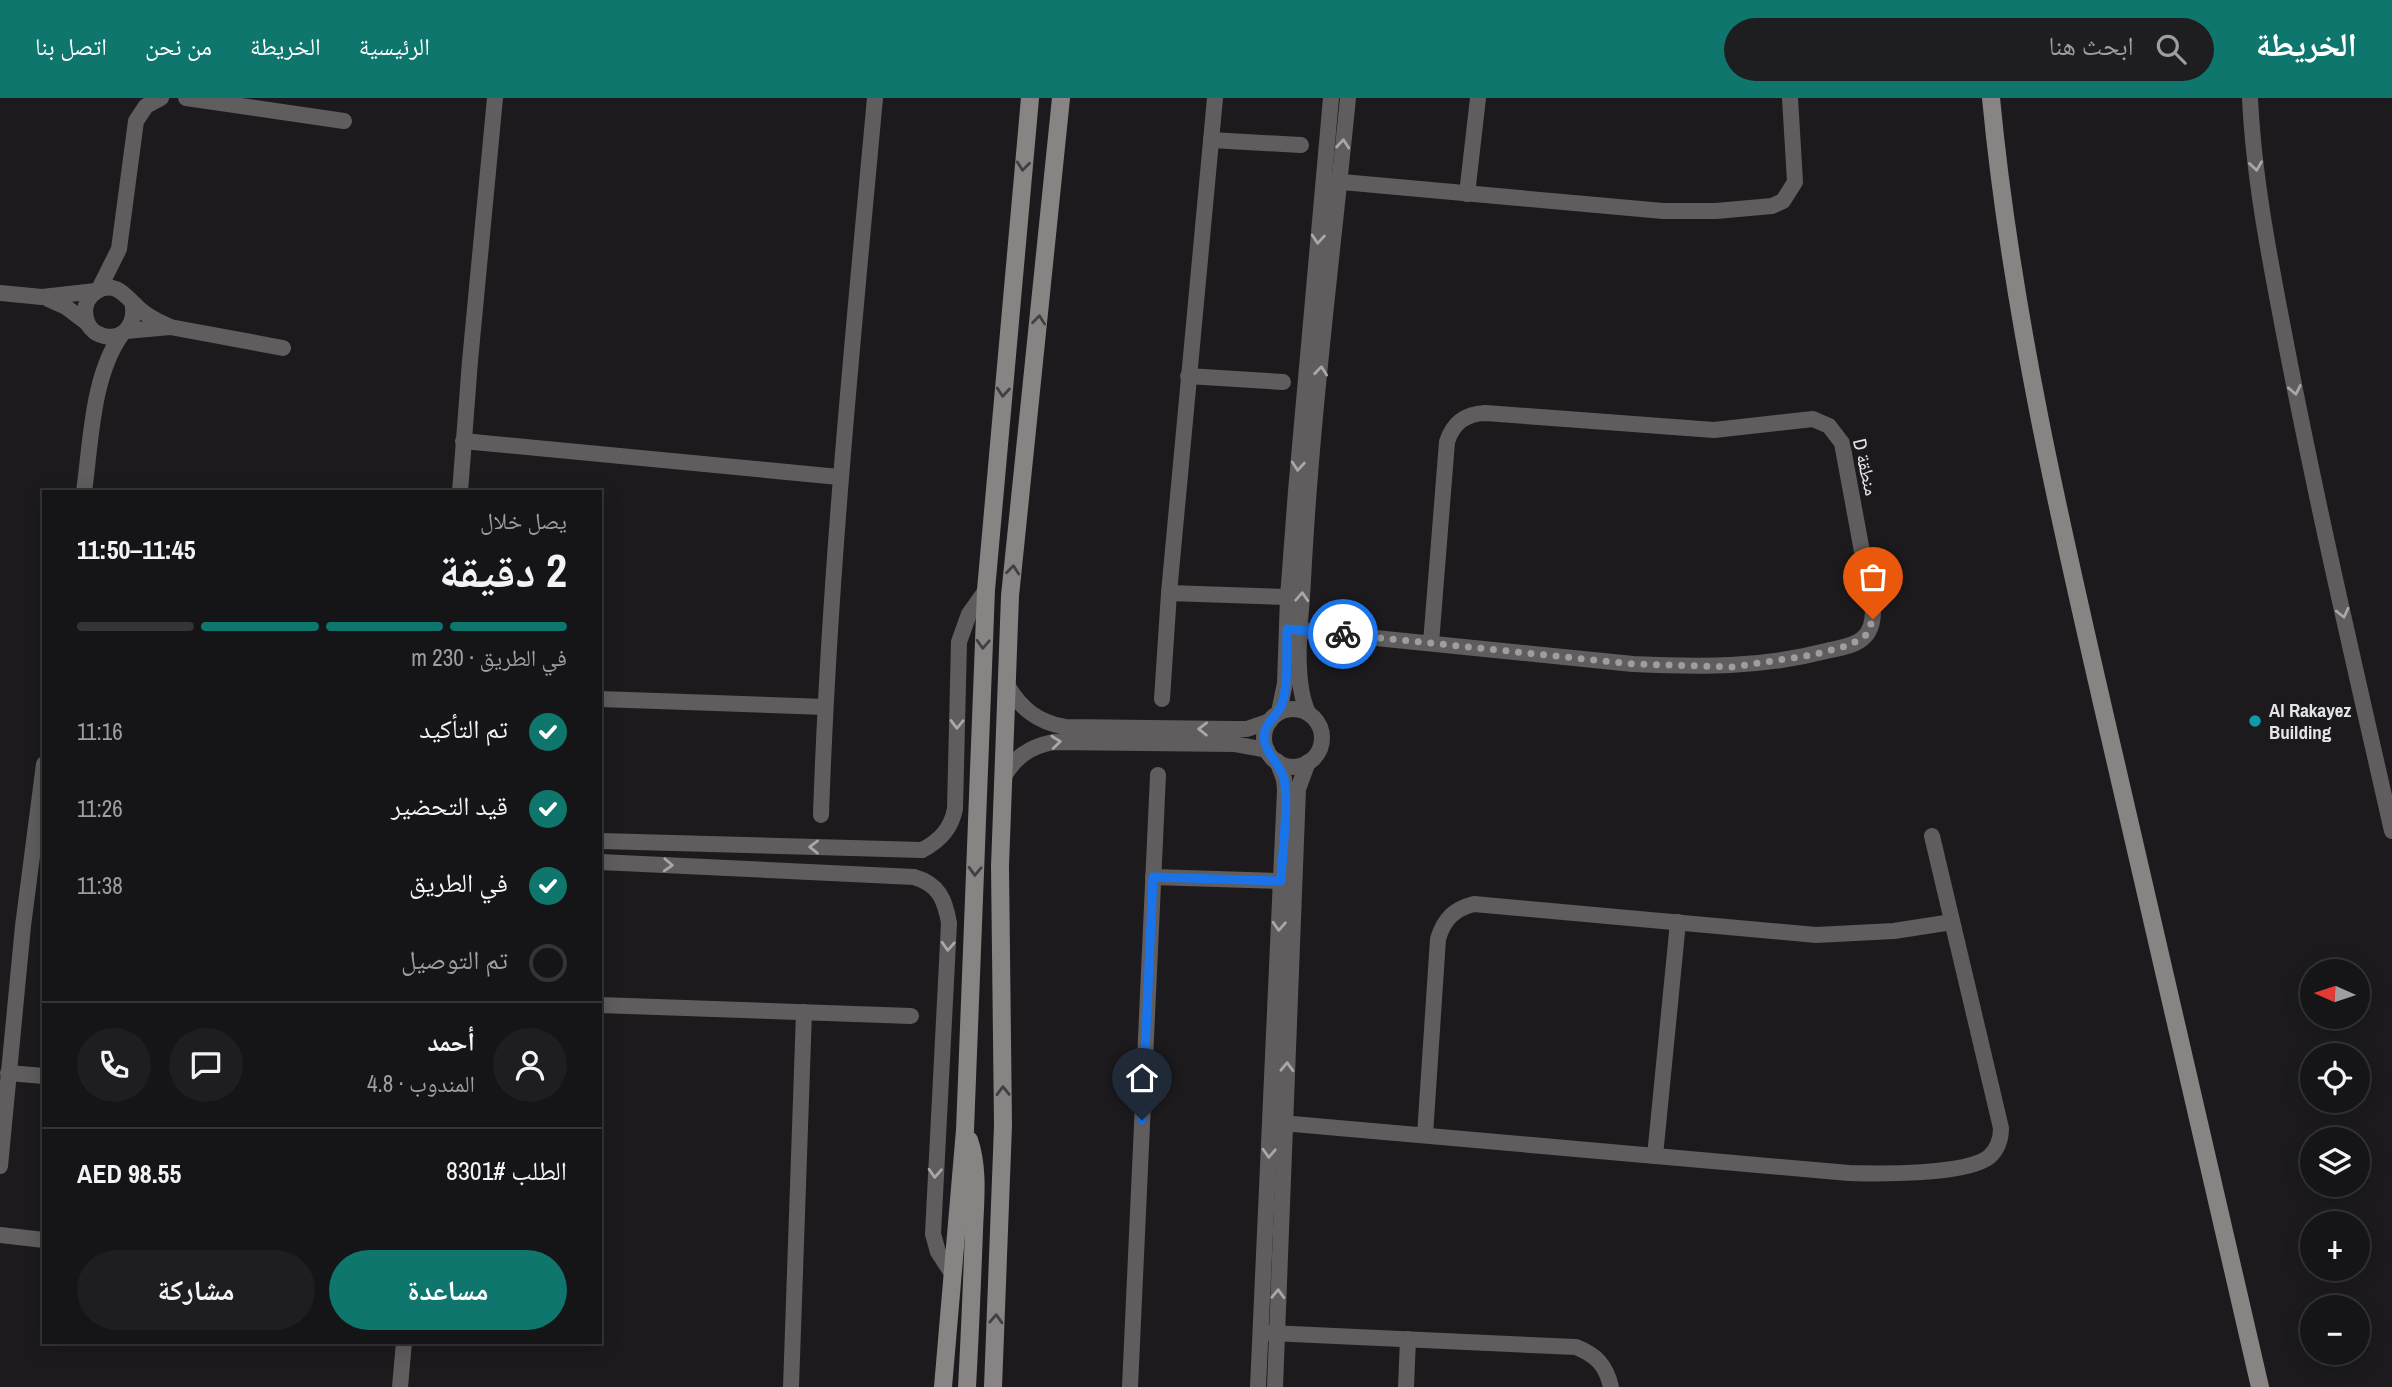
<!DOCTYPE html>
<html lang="ar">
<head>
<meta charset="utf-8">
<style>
  body { margin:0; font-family:"Archivo Narrow","Noto Naskh Arabic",sans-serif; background:#1e1d1f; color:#f1f3f6; direction:rtl; height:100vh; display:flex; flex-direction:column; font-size:26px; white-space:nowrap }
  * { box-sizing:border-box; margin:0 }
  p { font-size:23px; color:#9d9ea1 }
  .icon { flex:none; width:38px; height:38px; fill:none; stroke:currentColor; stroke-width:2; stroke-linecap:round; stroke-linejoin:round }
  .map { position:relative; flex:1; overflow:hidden; direction:ltr }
  .panel { position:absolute; left:42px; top:392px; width:560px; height:854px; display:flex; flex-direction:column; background:#151416; border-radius:0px; box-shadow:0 4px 18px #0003,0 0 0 2px #343335; direction:rtl }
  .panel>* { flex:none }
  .needle { width:46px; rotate:273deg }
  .tools { position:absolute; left:2300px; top:861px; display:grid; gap:14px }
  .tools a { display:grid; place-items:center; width:70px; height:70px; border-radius:50%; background:#151416; box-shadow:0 4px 18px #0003,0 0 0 2px #343335; font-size:35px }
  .pin { position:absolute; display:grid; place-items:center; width:60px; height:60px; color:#fff; margin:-72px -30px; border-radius:50% 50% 50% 0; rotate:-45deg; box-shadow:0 0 7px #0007 }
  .pin .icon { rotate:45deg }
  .courier { position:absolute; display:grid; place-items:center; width:70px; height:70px; margin:-35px; border:5px solid #1a73e8; border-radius:50%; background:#fff; color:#222; box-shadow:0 2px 9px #0007 }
  .summary em { font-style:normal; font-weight:700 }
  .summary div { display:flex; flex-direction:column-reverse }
  .summary { display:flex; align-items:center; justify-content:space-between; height:119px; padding:0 35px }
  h1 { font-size:46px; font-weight:700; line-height:52px }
  .bar { display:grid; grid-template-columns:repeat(4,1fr); gap:10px 7px; align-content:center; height:84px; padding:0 35px }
  .bar i { height:9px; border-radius:5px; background:#343335 }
  .bar .on { background:#0f766e }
  .bar p { grid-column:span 4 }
  .line { display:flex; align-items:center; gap:18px; padding:0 35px; border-top:2px solid #343335 }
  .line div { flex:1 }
  .round { display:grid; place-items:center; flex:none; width:74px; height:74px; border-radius:37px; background:#1e1d1f }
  ol { padding:0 35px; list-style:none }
  li { display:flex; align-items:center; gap:21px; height:77px }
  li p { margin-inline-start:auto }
  li .icon { padding:7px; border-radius:50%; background:#0f766e; color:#fff; stroke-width:4 }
  li:last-child { color:#9d9ea1 }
  li i { width:38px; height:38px; border:4px solid #343335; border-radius:50% }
  .cta { display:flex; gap:14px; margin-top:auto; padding:14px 35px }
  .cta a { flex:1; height:80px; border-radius:42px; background:#0f766e; color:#fff; font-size:28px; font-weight:700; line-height:80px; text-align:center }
  .cta a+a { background:#1e1d1f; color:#f1f3f6 }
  header { display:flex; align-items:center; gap:42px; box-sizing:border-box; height:98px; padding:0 35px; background:#0f766e; color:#fff }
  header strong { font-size:33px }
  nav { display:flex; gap:38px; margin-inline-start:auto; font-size:24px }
  .search { width:490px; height:63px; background:#1e1d1f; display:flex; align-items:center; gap:18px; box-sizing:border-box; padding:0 24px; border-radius:38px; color:#9d9ea1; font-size:26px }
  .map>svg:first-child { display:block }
</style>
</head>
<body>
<header>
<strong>الخريطة</strong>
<div class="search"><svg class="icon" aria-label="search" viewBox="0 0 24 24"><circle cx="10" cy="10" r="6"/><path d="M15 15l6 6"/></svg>ابحث هنا</div>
<nav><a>الرئيسية</a><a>الخريطة</a><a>من نحن</a><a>اتصل بنا</a></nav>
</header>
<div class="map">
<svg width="2392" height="1289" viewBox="0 0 2392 1289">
  <rect width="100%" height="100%" fill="#1c1a1d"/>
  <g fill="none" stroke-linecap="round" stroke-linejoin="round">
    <g stroke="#5f5d5d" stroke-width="16">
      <path d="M186,0L344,23"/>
      <path d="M2250,0C2254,86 2272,172 2288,256C2319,416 2356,574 2392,733"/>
      <path d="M1211,42L1301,47"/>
      <path d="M1331,83L1663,113H1716L1772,108L1783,103L1795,84L1790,0"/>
      <path d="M1467,96L1478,0"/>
      <path d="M99,191L119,151L136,23L146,8L161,0"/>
      <path d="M0,195L42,199L96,193"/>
      <path d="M48,201L66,209L87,225"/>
      <path d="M132,204C137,222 126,243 104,238C83,234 78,204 97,193C117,181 128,202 142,213C150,220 160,224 170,229"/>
      <path d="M126,233L170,229L283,250"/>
      <path d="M1188,278L1283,284"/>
      <path d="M463,343L839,379"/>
      <path d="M84,394C91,344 92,277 122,236"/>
      <path d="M460,394L470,263L495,0"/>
      <path d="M1169,495L1288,499"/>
      <path d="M1287,531L1633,566C1700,569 1761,570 1826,553C1838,550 1852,549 1862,541C1871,534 1873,524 1873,513L1842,345L1829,328L1813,321L1714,332L1485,315C1465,316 1453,325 1447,344L1431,545"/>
      <path d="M1006,585C1020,610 1037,624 1065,629L1234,631H1247L1270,623"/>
      <path d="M600,601L825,609"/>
      <path d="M1162,601L1169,495L1215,0"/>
      <circle cx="1293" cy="640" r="29"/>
      <path d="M1279,614L1285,585L1288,499L1296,393L1331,0"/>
      <path d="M1308,615C1292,579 1301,522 1303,483C1311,322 1332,161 1348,0"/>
      <path d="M1003,680C1015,659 1029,649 1053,644L1234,646L1267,652"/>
      <path d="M821,717C829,477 853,239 875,0"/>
      <path d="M600,743L922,752C940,743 951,731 955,711L959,544L969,516L986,492"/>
      <path d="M600,764L914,779C939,786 945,802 949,825L933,1136L938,1154L953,1177"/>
      <path d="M1153,779L1281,783"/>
      <path d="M600,907L911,918"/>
      <path d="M8,975L44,978"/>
      <path d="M1270,1024L1849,1075C1879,1076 1966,1077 1989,1059C1998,1051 2001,1041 2001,1030L1932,738"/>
      <path d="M1425,1037L1438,841C1444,821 1454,811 1474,806L1816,837L1894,833L1952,824"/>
      <path d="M1655,1058L1678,824"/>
      <path d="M0,1068L23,828L44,666"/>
      <path d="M0,1137L44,1142"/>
      <path d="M1268,1235L1576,1249C1596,1257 1606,1267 1611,1289"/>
      <path d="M400,1289L404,1244"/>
      <path d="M791,1289L804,914"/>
      <path d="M1130,1289L1158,677"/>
      <path d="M1258,1289L1285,692L1284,681L1277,663"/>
      <path d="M1275,1289L1298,691L1308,664"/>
      <path d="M1406,1289L1408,1241"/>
    </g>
    <g stroke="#878483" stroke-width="18">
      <path d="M1991,0C2012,221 2064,441 2114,657C2163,868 2211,1078 2260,1289"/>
      <path d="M943,1289L965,1032L986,492L1030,0"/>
      <path d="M967,1289C970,1237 972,1185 974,1133C975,1103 979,1071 969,1042"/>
      <path d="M993,1289L1003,1028L1000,768L1010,498L1061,0"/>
    </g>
  </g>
  <defs><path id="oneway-chevron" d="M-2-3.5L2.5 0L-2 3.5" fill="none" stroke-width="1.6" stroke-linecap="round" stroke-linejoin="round" transform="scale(1.75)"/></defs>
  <g stroke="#a9a7a8">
    <use href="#oneway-chevron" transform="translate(1343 46) rotate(-85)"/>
    <use href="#oneway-chevron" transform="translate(2256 68) rotate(82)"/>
    <use href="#oneway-chevron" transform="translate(1318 141) rotate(95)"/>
    <use href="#oneway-chevron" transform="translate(1321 273) rotate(-84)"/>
    <use href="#oneway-chevron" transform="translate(2295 292) rotate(79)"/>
    <use href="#oneway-chevron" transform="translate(1298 368) rotate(95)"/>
    <use href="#oneway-chevron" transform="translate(1302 499) rotate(-87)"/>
    <use href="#oneway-chevron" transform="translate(2343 515) rotate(77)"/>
    <use href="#oneway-chevron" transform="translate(957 626) rotate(91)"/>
    <use href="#oneway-chevron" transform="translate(1203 631) rotate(-179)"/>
    <use href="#oneway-chevron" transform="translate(1056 644) rotate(-6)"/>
    <use href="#oneway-chevron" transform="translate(814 749) rotate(-179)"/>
    <use href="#oneway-chevron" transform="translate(668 767) rotate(3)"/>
    <use href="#oneway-chevron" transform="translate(1279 828) rotate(93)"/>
    <use href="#oneway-chevron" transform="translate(948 848) rotate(93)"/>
    <use href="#oneway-chevron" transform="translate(1287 969) rotate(-88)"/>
    <use href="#oneway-chevron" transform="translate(1269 1055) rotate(93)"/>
    <use href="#oneway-chevron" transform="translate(935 1075) rotate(93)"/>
    <use href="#oneway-chevron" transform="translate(1278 1196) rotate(-88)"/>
  </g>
  <g stroke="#413f41">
    <use href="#oneway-chevron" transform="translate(1023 68) rotate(96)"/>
    <use href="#oneway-chevron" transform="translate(1039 222) rotate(-84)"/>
    <use href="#oneway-chevron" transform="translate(1003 294) rotate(95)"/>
    <use href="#oneway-chevron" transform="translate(1013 472) rotate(-84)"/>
    <use href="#oneway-chevron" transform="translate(983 546) rotate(93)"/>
    <use href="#oneway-chevron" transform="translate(975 773) rotate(92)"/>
    <use href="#oneway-chevron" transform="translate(1003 993) rotate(-91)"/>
    <use href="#oneway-chevron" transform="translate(996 1221) rotate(-87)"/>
  </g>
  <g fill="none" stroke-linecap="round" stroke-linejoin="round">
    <path stroke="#9f9da0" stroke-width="7" stroke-dasharray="0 12.6" d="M1343,536L1633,566L1733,569L1812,557L1850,547L1866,537L1873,521"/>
    <path stroke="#1a73e8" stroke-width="9" d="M1142,1022L1153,779L1281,783C1282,756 1289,706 1284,681C1280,665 1264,655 1264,638C1265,624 1278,618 1282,606C1289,583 1286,555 1287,531L1343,536"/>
  </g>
  <circle fill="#0f9aa8" stroke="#1c1a1d" stroke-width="2.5" cx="2255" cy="623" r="7"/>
  <g text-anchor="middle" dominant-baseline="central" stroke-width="7" stroke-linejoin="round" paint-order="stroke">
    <g font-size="19" fill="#e5e4e6" stroke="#1c1a1d">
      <text transform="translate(1866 369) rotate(77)">D منطقة</text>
    </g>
    <g font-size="19" font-weight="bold" fill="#e5e4e6" stroke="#1c1a1d" text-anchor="start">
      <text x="2269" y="612">Al Rakayez<tspan x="2269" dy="22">Building</tspan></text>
    </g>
  </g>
</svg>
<div class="tools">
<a><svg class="needle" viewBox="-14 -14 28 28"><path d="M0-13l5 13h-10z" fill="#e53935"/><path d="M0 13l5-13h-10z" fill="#9d9ea1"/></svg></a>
<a><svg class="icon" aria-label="locate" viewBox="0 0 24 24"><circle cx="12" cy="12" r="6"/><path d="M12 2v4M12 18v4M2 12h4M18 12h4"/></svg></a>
<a><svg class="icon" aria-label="layers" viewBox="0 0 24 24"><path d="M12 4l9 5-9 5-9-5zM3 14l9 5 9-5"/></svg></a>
<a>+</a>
<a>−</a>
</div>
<div class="pin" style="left:1873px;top:521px;background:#ea580c"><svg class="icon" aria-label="bag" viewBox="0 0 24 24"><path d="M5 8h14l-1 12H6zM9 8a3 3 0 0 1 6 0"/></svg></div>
<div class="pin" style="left:1142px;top:1022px;background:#1f2937"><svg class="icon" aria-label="home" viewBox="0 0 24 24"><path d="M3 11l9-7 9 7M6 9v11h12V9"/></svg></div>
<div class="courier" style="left:1343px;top:536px"><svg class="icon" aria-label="bike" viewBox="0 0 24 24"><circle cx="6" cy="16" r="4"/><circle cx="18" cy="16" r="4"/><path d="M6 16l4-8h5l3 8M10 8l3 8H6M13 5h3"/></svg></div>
<section class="panel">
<div class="summary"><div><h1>2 دقيقة</h1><p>يصل خلال</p></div><em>11:45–11:50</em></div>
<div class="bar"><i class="on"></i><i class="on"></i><i class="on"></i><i></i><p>في الطريق · 230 m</p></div>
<ol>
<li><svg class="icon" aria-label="check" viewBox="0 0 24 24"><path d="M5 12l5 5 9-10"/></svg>تم التأكيد<p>11:16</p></li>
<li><svg class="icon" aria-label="check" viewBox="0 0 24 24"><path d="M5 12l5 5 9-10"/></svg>قيد التحضير<p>11:26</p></li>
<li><svg class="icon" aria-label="check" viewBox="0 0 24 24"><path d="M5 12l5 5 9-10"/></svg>في الطريق<p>11:38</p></li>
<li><i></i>تم التوصيل</li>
</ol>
<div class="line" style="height:126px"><a class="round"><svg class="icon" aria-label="person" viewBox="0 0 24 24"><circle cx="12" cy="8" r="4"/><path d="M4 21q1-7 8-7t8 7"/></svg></a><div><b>أحمد</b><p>المندوب · 4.8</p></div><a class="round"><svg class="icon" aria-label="chat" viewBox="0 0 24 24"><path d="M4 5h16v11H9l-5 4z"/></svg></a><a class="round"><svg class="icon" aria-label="phone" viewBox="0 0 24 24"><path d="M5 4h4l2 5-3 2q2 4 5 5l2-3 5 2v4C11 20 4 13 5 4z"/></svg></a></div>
<div class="line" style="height:91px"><div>الطلب #8301</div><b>AED 98.55</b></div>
<div class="cta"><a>مساعدة</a><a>مشاركة</a></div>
</section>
</div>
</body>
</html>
